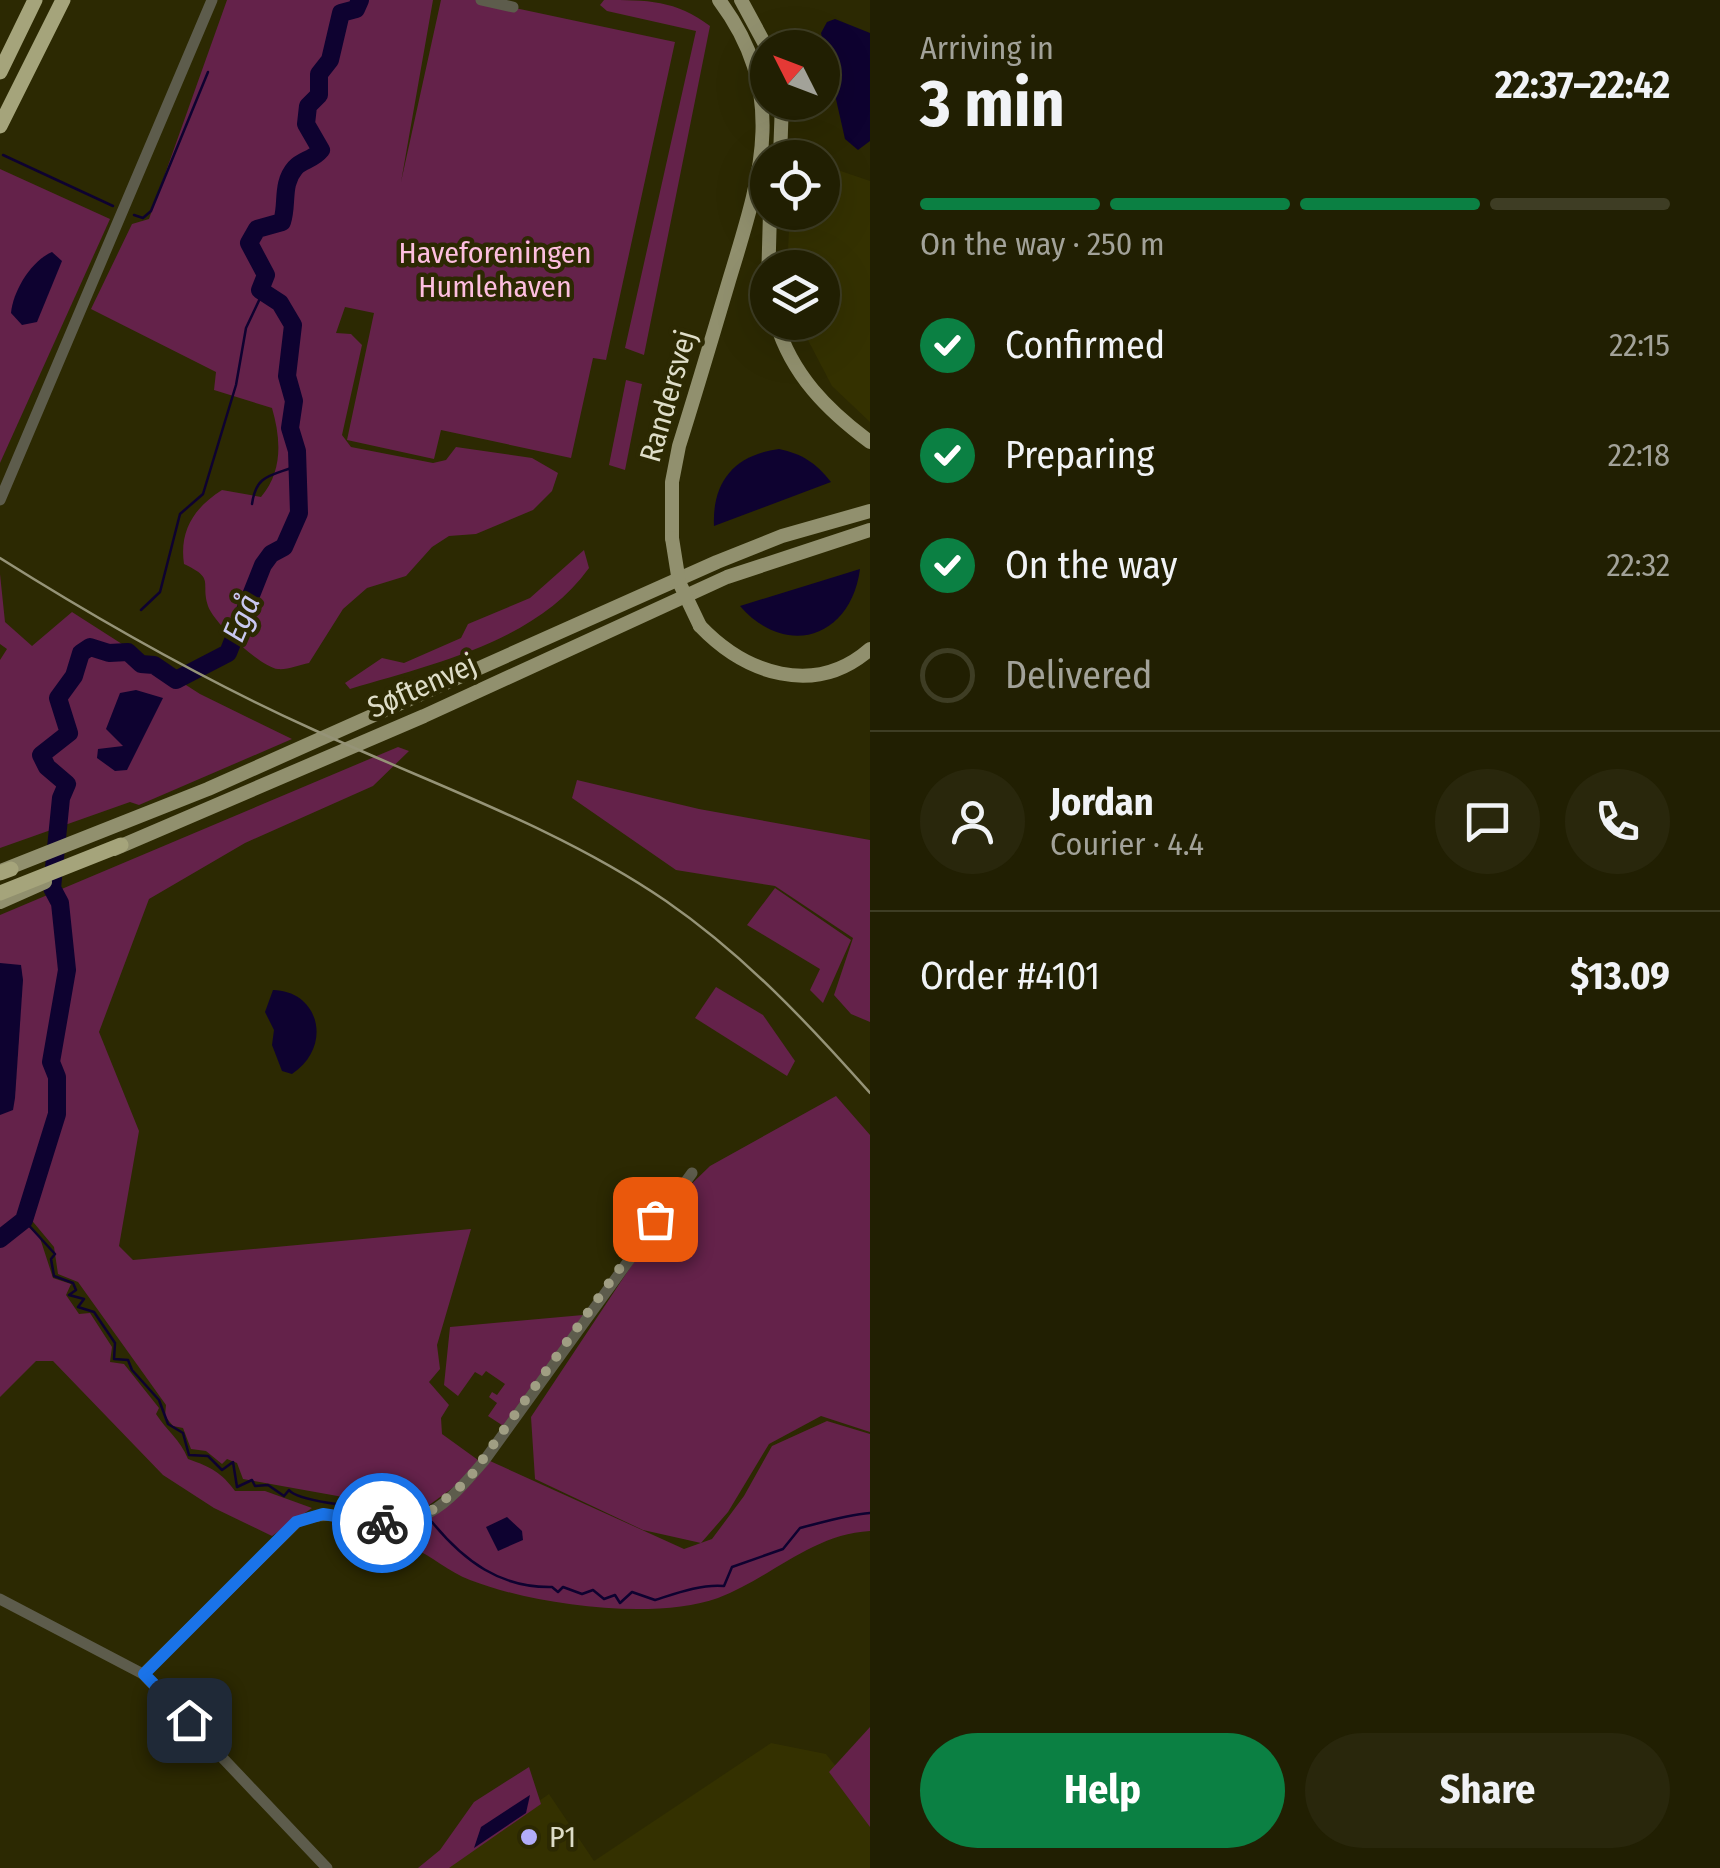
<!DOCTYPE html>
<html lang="en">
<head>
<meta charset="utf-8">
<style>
  body { margin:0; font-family:"Fira Sans Condensed",sans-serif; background:#29270c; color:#f1f3f6; height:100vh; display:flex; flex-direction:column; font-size:38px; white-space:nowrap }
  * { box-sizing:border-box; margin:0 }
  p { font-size:32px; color:#a2a299 }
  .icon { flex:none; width:55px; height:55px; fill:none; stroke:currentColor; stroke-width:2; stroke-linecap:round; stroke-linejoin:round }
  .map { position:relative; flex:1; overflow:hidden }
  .panel { display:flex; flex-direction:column; background:#211f02; width:850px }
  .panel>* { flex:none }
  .needle { width:65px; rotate:312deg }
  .buttons { position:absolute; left:750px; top:30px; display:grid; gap:20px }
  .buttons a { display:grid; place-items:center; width:90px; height:90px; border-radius:50%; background:#211f02; box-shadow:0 10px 40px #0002,0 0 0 2px #3e3d24; font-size:50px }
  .pin { position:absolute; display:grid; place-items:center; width:85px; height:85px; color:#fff; margin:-42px; border-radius:20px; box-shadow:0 5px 15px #0006 }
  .courier { position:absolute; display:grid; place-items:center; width:100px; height:100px; margin:-50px; border:8px solid #1a73e8; border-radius:50%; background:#fff; color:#222; box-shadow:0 2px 12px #0007 }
  .summary em { font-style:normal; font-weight:700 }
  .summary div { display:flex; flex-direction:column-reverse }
  .summary { display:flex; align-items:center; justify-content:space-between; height:170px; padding:0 50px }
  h1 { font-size:65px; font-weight:700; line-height:75px }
  .bar { display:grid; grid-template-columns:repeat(4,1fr); gap:15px 10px; align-content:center; height:120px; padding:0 50px }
  .bar i { height:12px; border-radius:8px; background:#3e3d24 }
  .bar .active { background:#0b8043 }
  .bar p { grid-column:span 4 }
  .line { display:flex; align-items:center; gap:25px; padding:0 50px; border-top:2px solid #3e3d24 }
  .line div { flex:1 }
  .round { display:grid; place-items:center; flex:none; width:105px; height:105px; border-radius:52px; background:#29270c }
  ol { padding:0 50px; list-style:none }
  li { display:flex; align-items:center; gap:30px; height:110px }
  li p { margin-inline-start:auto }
  li .icon { padding:10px; border-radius:50%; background:#0b8043; color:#fff; stroke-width:4 }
  li:last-child { color:#a2a299 }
  li i { width:55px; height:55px; border:5px solid #3e3d24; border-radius:50% }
  .action { display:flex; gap:20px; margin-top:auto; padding:20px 50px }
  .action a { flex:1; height:115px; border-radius:60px; background:#0b8043; color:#fff; font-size:40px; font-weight:700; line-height:115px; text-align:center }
  .action a+a { background:#29270c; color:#f1f3f6 }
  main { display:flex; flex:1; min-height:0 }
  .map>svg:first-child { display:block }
</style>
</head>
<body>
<main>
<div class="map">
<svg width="870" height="1868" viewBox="0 0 870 1868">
  <rect width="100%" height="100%" fill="#2c2902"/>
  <g fill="#343100">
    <path d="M823,165L870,181V422L832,386L799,323L822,322V268L787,267L790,213L822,212Z"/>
    <path d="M771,1743L826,1754L870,1809V1868H443L549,1794L594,1861Z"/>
  </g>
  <g fill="#64224a">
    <path d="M227,0H433L401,182L441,0H478L675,42L606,360L593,358L571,458L441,430L434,459L347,440L374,313L345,307L336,333L351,334L362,345L342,435L351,447L433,463L446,460L456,447L532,458L558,473L552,491L533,510L476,534L449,536L432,547L406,576L367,588L343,609L309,663C299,665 287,670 278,669C260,667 214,623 208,606C200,582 216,579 184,564C179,530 195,507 222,490L261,497C283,471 281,439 272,408L214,390L216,372L91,309L132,224L149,219Z"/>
    <path d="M604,0C647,0 676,0 710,26L644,355L625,348L696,31L607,11L600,5Z"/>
    <path d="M0,169L110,219L0,463Z"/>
    <path d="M626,380L642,384L625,470L609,465Z"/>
    <path d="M584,550L589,568C536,642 433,664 350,689L345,683L382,658L404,663L461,638L468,624L530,598Z"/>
    <path d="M0,574L5,622L32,646L72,612L200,694L292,739L139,805L130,802L0,848V660L7,649L0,644Z"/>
    <path d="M398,747L409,751L373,786L245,843L149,899L99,1032L139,1131L119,1246L133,1260L471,1229L437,1345L440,1369L429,1382L449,1405L441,1418L442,1434L478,1460L458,1484L421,1511L243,1479L237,1463L227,1459L222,1464L206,1451L191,1449L183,1428L173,1426L165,1416L166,1405L78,1282L58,1274L54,1247L29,1217C39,1184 57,1147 60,1113C62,1085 52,1059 58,1030C67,987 69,962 66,917L58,919L64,974L47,1060L55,1107L20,1218L40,1238L53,1278L71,1284L66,1295L79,1314L90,1313L112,1347L110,1362L124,1364L159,1408L156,1414C167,1431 180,1439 188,1459C211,1467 221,1472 235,1491H265L312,1508L272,1536L214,1508L163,1475L53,1361H36L0,1397V915Z"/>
    <path d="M577,780L699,809L870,840V1022L851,1014L834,995L853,938L775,886L676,870L572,798Z"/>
    <path d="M775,888L851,940L823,1003L810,990L820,969L747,925Z"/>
    <path d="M716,987L763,1015L795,1061L787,1076L695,1018Z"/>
    <path d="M836,1096L870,1135V1432L821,1416L769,1444L728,1512L701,1543L643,1530L535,1479L531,1417L675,1200L710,1166Z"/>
    <path d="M583,1315L505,1427L488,1416L497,1403L489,1397L492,1392L497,1395L505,1384L486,1371L482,1376L475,1372L458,1396L444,1385L450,1327Z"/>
    <path d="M827,1421L870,1434V1531C812,1534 771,1578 718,1598C653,1621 534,1605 470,1580C449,1572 432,1556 411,1547L410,1527C445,1514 467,1490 490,1461L684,1549L712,1539L744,1496L772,1446Z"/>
    <path d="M870,1727V1827L829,1772Z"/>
    <path d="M529,1767L541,1804L449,1868H418L440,1850L474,1802Z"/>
  </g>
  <g fill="#0e0230">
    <path d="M835,19L870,33V141L858,150L845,139L821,33L827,22Z"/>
    <path d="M52,252L62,261L37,322L22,325L11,313C13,291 31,261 52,252Z"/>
    <path d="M779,449C802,454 815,462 831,482L714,526C712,482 734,455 779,449Z"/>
    <path d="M860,569C851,638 786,659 740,606Z"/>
    <path d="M136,690L163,698L127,770L115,771L97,758L98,749L123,746L106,729L120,693Z"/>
    <path d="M0,963L21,965L23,980L15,1098L13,1110L0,1115Z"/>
    <path d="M273,990C320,991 333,1047 292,1074L282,1071L272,1045L274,1030L265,1012Z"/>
    <path d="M507,1517L522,1531L523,1540L498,1551L486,1527Z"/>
    <path d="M530,1795L526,1813L474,1848L481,1827Z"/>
  </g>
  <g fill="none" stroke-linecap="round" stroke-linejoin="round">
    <g stroke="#0e0230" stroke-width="2.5">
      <path d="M3,155L113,206"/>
      <path d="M134,215L143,218L151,211L208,72"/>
      <path d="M252,504C256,475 270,476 294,467"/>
      <path d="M141,610L160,592L180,514L203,494L236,385L246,328L263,292"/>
      <path d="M24,1220L55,1254L51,1259L54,1276L73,1283L76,1290L69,1295L84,1299L78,1307L94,1312L115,1343L114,1359L128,1360L132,1370L159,1400L168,1424L183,1433L189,1455L208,1456L222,1470L233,1462L237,1487L252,1480L255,1486L268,1485L284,1496L289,1490C301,1505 391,1509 416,1513"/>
      <path d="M424,1524L426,1527L432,1522C464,1561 500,1588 552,1587L558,1592L563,1587L582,1594L593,1590L604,1599L615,1595L620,1603L632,1592L655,1600C677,1593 701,1584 724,1586L732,1567L783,1549L800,1528C824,1522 846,1515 870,1513"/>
    </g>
    <path stroke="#0e0230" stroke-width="18" d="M0,1239L24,1220L57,1114V1077L51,1062L67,970L60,903L52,888L61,798L67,784L47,767L41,755L69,733L58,698L74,676L81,653L90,647L109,653L128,652L141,664L154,665L176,680L228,653L263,565L271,554L284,547L299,513L297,451L290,428L294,401L287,376L293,325L280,303L260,290L266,275L249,243L257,229L282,222C288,204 281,184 295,168C302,160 313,160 321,150L306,124L308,106L319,95V74L330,60L341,13L356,9L360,0"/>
    <g stroke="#5d5c4c" stroke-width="11">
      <path d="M481,0L513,7"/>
      <path d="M0,500L212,0"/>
      <path d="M0,1599L143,1674L327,1868"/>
      <path d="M143,1674L297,1522C318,1513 335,1515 358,1519C422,1531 444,1508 484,1461L692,1173"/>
    </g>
    <g stroke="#91906e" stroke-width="14">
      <path d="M741,0L768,50"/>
      <path d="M780,158L782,102"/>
      <path d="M768,284L770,212"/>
      <path d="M776,322C792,375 827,410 870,442"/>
      <path d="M672,538V482L679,446C696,392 712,338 728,284C759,181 791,96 719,0"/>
      <path d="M700,626C745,673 814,698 870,649"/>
      <path d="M114,849L424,716L727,577L870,530"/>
      <path d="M1,871L208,789L717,562L782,536L870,511"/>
      <path d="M0,902L45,882"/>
    </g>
    <g stroke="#a5a47b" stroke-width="15">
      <path d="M0,72L35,0"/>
      <path d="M0,126L63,0"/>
      <path d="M0,873L11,869"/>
      <path d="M0,893L121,845"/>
    </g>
    <path stroke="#959377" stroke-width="2.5" d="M0,558C100,621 204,680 312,729C431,784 558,827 666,901C744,955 807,1022 870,1093"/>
    <path stroke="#91906e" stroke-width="14" d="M672,538L679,582L700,626"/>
  </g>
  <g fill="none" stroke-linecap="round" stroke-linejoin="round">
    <path stroke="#a09e83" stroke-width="10" stroke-dasharray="0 18" d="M382,1523H406L425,1516L468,1480L655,1219"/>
    <path stroke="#1a73e8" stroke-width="12" d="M189,1720L144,1674L296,1522L323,1514L382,1523"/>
  </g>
  <circle fill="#b2adf9" stroke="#2c2902" stroke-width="4" cx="529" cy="1837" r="10"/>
  <g text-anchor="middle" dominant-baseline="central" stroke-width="9" stroke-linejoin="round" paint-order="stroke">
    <g font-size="30" fill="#fdbedf" stroke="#2c2902">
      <text x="495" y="253">Haveforeningen<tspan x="495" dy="34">Humlehaven</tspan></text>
    </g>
    <g font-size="30" fill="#deddc8" stroke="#2c2902">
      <text transform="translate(668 396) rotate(-74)">Randersvej</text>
      <text transform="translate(422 686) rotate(-24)">Søftenvej</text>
    </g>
    <g font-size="30" fill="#deddc8" stroke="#2c2902" text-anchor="start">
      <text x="549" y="1837">P1</text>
    </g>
    <g font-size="32" font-style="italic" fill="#c9c8f0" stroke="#2c2902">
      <text transform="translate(241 618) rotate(-67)">Egå</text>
    </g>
  </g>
</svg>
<div class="buttons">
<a><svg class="needle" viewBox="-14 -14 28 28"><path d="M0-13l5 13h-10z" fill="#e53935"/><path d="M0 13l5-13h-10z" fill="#a2a299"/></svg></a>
<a><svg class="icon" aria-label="locate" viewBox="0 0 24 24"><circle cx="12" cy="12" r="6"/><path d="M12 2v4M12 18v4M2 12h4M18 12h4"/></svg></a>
<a><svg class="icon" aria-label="layers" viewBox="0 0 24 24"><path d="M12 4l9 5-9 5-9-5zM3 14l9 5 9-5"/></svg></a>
</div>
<div class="pin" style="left:655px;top:1219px;background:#ea580c"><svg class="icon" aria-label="bag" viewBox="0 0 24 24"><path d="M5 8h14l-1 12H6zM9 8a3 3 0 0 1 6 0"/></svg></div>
<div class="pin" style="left:189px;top:1720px;background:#1f2937"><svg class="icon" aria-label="home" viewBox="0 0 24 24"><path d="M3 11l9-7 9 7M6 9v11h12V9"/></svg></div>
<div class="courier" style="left:382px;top:1523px"><svg class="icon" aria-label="bike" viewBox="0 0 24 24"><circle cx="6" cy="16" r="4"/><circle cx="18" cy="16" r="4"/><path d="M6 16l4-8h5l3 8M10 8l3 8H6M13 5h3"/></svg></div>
</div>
<section class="panel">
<div class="summary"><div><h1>3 min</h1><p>Arriving in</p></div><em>22:37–22:42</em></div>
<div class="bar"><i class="active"></i><i class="active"></i><i class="active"></i><i></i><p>On the way · 250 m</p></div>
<ol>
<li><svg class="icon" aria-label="check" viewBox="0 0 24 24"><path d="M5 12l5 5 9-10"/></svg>Confirmed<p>22:15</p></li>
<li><svg class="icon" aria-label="check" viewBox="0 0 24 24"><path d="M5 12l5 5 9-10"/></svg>Preparing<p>22:18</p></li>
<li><svg class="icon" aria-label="check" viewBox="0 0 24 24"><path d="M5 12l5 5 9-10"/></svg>On the way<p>22:32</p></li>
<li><i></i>Delivered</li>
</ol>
<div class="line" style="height:180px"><a class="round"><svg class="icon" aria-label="person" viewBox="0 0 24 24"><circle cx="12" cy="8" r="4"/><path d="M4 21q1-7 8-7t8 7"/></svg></a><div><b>Jordan</b><p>Courier · 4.4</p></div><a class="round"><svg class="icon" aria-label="chat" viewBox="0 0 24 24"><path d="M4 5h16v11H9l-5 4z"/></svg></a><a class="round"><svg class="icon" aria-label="phone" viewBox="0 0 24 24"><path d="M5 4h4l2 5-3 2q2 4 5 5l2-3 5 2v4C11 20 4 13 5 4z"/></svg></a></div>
<div class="line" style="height:130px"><div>Order #4101</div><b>$13.09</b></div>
<div class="action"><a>Help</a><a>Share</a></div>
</section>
</main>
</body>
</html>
